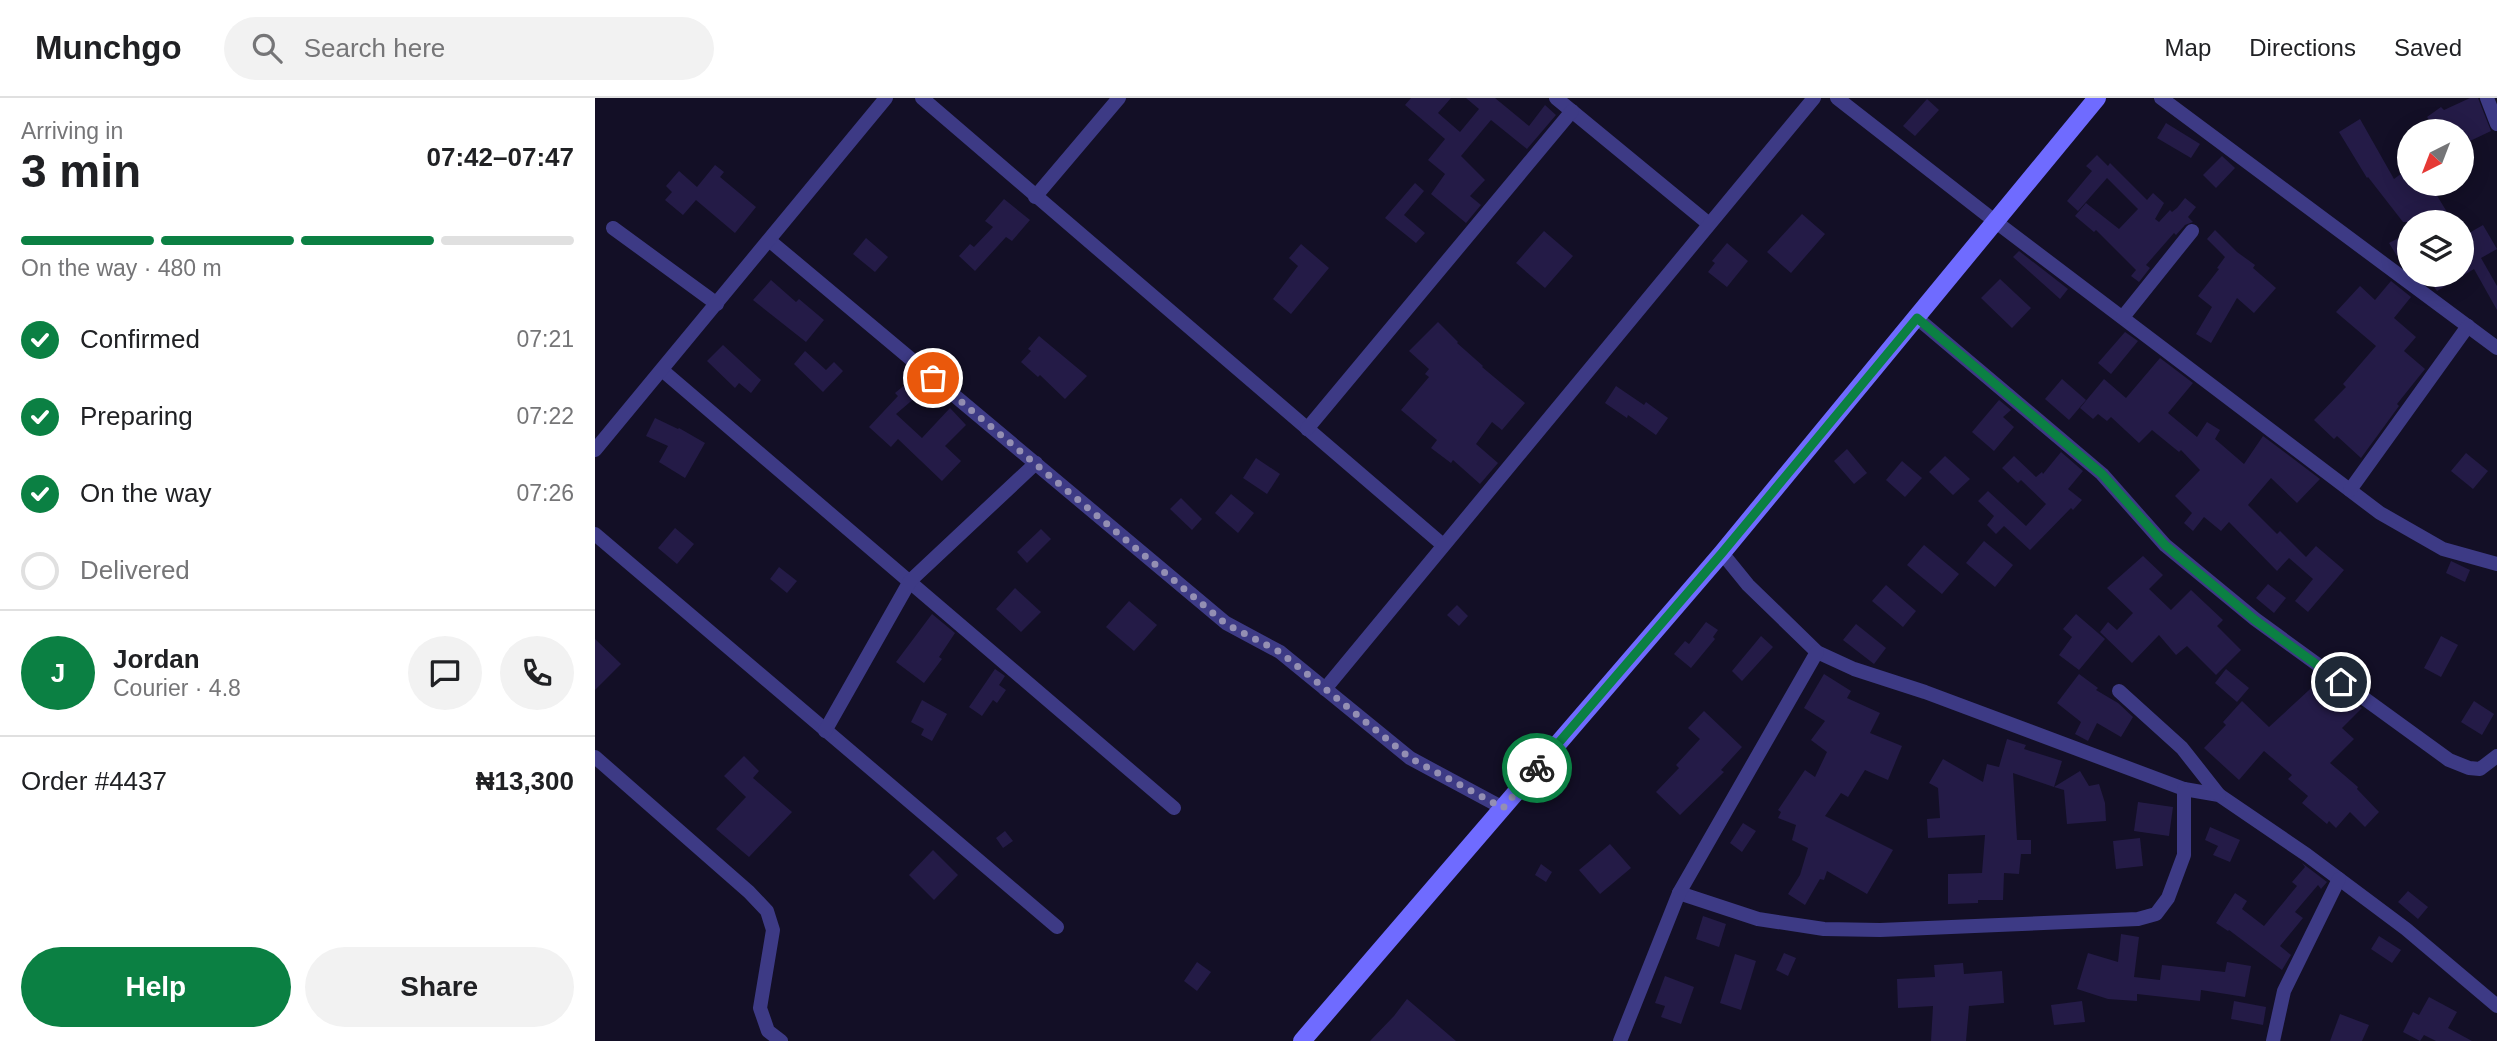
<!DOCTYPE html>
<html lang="en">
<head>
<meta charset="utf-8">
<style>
  body { margin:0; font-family:Helvetica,sans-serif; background:#f2f2f2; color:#202124; height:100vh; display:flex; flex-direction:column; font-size:26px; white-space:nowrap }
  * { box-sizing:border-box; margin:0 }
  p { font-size:23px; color:#757577 }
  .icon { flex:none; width:38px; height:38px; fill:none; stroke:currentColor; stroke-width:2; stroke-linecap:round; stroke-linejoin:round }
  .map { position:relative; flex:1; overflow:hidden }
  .side { display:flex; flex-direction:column; background:#fff; width:595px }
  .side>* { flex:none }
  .needle { width:46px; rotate:222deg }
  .controls { position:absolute; left:1802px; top:21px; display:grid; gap:14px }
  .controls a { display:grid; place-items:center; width:77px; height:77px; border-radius:50%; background:#fff; box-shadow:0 4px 18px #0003; font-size:35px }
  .pin { position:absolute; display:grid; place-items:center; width:60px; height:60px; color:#fff; margin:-30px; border:4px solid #fff; border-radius:50%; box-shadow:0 2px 7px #0007 }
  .courier { position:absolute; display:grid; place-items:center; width:70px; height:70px; margin:-35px; border:5px solid #0b8043; border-radius:50%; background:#fff; color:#222; box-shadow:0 2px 9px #0007 }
  .overview em { font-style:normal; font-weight:700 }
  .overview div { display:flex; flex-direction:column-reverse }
  .overview { display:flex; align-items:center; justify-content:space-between; height:119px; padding:0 21px }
  h1 { font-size:46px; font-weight:700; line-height:52px }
  .bar { display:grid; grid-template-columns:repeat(4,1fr); gap:10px 7px; align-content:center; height:84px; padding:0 21px }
  .bar i { height:9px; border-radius:5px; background:#e0e0e0 }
  .bar .on { background:#0b8043 }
  .bar p { grid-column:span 4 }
  .line { display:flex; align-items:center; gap:18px; padding:0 21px; border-top:2px solid #e0e0e0 }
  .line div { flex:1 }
  .round { display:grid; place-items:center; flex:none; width:74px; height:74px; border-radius:37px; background:#f2f2f2 }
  ol { padding:0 21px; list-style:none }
  li { display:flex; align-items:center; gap:21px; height:77px }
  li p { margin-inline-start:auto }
  li .icon { padding:7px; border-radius:50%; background:#0b8043; color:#fff; stroke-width:4 }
  li:last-child { color:#757577 }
  li i { width:38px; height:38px; border:4px solid #e0e0e0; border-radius:50% }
  .cta { display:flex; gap:14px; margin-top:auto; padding:14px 21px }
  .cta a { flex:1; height:80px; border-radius:42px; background:#0b8043; color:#fff; font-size:28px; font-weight:700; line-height:80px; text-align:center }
  .cta a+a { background:#f2f2f2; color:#202124 }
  header { display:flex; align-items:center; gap:42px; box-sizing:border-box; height:98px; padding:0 35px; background:#fff; border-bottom:2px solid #e0e0e0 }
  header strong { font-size:33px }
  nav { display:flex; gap:38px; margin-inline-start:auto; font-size:24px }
  .search { width:490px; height:63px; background:#f2f2f2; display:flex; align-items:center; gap:18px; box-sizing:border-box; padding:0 24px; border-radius:38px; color:#757577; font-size:26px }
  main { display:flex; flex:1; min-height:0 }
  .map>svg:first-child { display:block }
</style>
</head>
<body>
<header>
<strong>Munchgo</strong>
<div class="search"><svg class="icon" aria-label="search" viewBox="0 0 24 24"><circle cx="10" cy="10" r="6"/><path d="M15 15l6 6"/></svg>Search here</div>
<nav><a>Map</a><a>Directions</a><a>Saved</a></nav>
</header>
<main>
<section class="side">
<div class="overview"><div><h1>3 min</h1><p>Arriving in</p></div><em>07:42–07:47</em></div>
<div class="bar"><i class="on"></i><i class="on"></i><i class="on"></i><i></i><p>On the way · 480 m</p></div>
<ol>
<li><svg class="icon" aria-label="check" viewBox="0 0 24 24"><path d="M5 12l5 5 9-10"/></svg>Confirmed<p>07:21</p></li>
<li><svg class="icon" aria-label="check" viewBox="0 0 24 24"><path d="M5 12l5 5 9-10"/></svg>Preparing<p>07:22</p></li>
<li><svg class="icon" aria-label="check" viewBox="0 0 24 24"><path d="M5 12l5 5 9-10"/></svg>On the way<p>07:26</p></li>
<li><i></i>Delivered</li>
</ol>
<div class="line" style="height:126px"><b class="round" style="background:#0b8043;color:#fff">J</b><div><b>Jordan</b><p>Courier · 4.8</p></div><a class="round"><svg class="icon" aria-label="chat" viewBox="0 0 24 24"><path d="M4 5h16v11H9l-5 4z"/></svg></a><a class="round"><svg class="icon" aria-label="phone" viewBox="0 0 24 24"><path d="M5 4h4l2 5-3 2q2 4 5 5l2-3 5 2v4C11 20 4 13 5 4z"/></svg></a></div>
<div class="line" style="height:91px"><div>Order #4437</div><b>₦13,300</b></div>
<div class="cta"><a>Help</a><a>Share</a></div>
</section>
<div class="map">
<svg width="1902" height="943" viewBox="0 0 1902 943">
  <rect width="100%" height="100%" fill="#130f26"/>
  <g fill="#241b47">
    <path d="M816,0H856L843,15L865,34L884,11L871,0H900L934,28L950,7L961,17L932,51L896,22L866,58L890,82L875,98L886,107L871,125L836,96L850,76L833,62L850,41L810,7Z"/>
    <path d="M1875,0H1883L1896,33L1875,43L1873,37L1867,41V33H1843L1832,19L1846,9L1849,12Z"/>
    <path d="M1332,1L1344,12L1320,38L1308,28Z"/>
    <path d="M1765,21L1799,81L1815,69V86H1835L1858,124H1808L1773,79L1772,80L1744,34Z"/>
    <path d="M1571,25L1605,46L1596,60L1562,40Z"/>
    <path d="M1502,57L1513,68L1515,65L1552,102L1558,95L1569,105L1560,121L1564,124L1575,112L1577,114L1582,110L1590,100L1601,109L1593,119L1598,124L1590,127L1581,137L1579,135L1551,167L1555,170L1544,184L1536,178L1541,172L1501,132L1499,134L1480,118L1491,105L1524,131L1543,111L1512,80L1483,113L1472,103L1497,73L1491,68Z"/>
    <path d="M1627,58L1640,70L1621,90L1608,77Z"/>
    <path d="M120,67L129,74L125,79L161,109L140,135L101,102L88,117L70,102L77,94L71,88L84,73L102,89Z"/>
    <path d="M820,85L829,93L809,117L830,135L821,145L790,120Z"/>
    <path d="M409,101L435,122L417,143L411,139L380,173L364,158L375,146L379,149L398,129L390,123Z"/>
    <path d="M1207,116L1230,136L1196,175L1172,154Z"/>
    <path d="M1888,127L1902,151L1886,160L1902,188V212L1879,171L1842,193L1834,182L1843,177H1867V163L1872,160L1867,151V139Z"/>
    <path d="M1620,132L1642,154L1660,167L1658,170L1681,190L1659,215L1642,200L1616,245L1601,236L1617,209L1603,198L1624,171L1622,170L1630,159L1612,141Z"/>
    <path d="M949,133L978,158L950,190L921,165Z"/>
    <path d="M1815,134V151L1802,158L1794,145Z"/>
    <path d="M271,140L293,159L280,174L258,156Z"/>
    <path d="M1132,145L1153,163L1132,189L1113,174L1120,165L1117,163Z"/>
    <path d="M706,146L734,170L696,216L678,201L703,168L694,160Z"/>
    <path d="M1424,153L1473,191L1465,201L1418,159Z"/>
    <path d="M1405,181L1436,210L1417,230L1386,200Z"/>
    <path d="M176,182L201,204L204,201L229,222L211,244L158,202Z"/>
    <path d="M1796,183L1816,199L1799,220L1821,239L1809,253L1830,271L1802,306L1804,308L1766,360L1742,338L1739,341L1719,322L1751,289L1748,286L1781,248L1741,214L1765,188L1780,202Z"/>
    <path d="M843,224L863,244L862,245L888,268L887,269L930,305L907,332L897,324L881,346L903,365L885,386L858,362L856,365L836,350L842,342L806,312L834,279L830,276L834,271L814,253Z"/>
    <path d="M1530,234L1543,243L1516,276L1503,265Z"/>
    <path d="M444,238L492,278L470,301L445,277L443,279L426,264L436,253L433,251Z"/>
    <path d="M128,247L166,282L156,295L144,285L140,290L112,263Z"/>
    <path d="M210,253L231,272L239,264L248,273L228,294L199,266Z"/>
    <path d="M1565,260L1598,285L1573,315L1602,339L1612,324L1625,332L1620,341L1649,366L1668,338L1725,381L1702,405L1676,380L1653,407L1682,436L1685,433L1711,459L1721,448L1749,472L1713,514L1700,503L1718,481L1694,460L1682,473L1634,424L1626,433L1609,419L1598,433L1589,425L1597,415L1580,398L1605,372L1586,352L1584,354L1557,332L1544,345L1516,319L1512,323L1503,316L1498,321L1485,310L1509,281L1531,300Z"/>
    <path d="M317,281L328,293L301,316L327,340L355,310L371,327L350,348L366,363L347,383L303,341L296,349L274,329L303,298L300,295Z"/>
    <path d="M1467,281L1491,302L1474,322L1450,301Z"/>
    <path d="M1021,288L1049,307L1051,304L1073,320L1061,337L1033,317L1032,320L1010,305Z"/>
    <path d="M1404,302L1416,312L1408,319L1419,329L1399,353L1377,334Z"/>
    <path d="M60,320L83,331L84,330L110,345L90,380L64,364L73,348L51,338Z"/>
    <path d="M1252,351L1272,375L1259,386L1239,363Z"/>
    <path d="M1466,354L1488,373L1473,391L1487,402L1478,412L1476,410L1435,452L1409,428L1401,436L1392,427L1399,418L1383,403L1393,393L1431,428L1451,406L1426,382L1423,385L1407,370L1419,358L1441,379L1447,374L1448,376Z"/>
    <path d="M1871,355L1893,373L1878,391L1856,373Z"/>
    <path d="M1350,358L1375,381L1358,397L1334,374Z"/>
    <path d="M661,360L685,376L672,396L648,380Z"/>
    <path d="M1307,363L1327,380L1310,399L1291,382Z"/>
    <path d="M636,396L659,415L643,435L620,415Z"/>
    <path d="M586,400L607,421L597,432L575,411Z"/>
    <path d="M80,430L99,446L82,466L63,450Z"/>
    <path d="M446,431L456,441L432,465L422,454Z"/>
    <path d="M1389,443L1418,467L1400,489L1371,465Z"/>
    <path d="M1329,447L1364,476L1347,496L1312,467Z"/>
    <path d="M1548,458L1568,477L1554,491L1576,512L1596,492L1628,522L1622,528L1646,552L1621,577L1592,548L1581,557L1564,537L1537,565L1505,534L1513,524L1522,532L1538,515L1512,490Z"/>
    <path d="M1856,463L1875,472L1870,484L1851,475Z"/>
    <path d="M184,469L202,483L192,495L175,481Z"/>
    <path d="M1673,486L1691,500L1679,515L1661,500Z"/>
    <path d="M1291,487L1321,513L1308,529L1277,503Z"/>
    <path d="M420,490L446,514L426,534L401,511Z"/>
    <path d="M534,503L562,527L539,553L511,529Z"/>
    <path d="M862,507L873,518L864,528L852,517Z"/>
    <path d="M337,516L360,535L344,559L347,561L329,585L301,564Z"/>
    <path d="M1481,516L1510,541L1484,572L1464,557L1477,539L1468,531Z"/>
    <path d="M1111,524L1123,532L1118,539L1120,541L1096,570L1079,556L1090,543L1094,546Z"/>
    <path d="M1261,526L1291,550L1279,566L1248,542Z"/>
    <path d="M1166,538L1178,549L1147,583L1137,573Z"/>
    <path d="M1846,538L1863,547L1846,579L1829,570Z"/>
    <path d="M0,541L26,566L0,592Z"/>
    <path d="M400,571L410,578L404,587L411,592L402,605L398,602L387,618L374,609Z"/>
    <path d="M1631,571L1654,590L1642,604L1620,585Z"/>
    <path d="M1229,576L1256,593L1252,600L1285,615L1275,635L1307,648L1293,682L1270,672L1253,699L1246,695L1230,718L1298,752L1272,796L1232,773L1229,782L1225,781L1210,807L1193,796L1205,777L1213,750L1197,742L1201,727L1183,720L1186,714L1183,712L1210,672L1220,679L1232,654L1216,642L1230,623L1209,610Z"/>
    <path d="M1484,576L1503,590L1501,592L1523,605L1538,619L1526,639L1502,625L1493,643L1480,636L1486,624L1462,605Z"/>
    <path d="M1726,581L1767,610L1747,630L1759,641L1735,665L1763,689L1762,691L1784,714L1770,729L1755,714L1741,730L1734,723L1732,726L1707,705L1713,698L1693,681L1697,677L1669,653L1644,682L1609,650L1631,627L1628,624L1647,603L1674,629Z"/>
    <path d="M327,602L352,616L337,643L326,637L329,631L316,624Z"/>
    <path d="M1879,603L1899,616L1887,637L1866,624Z"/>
    <path d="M1109,613L1147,649L1126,672L1129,674L1085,717L1061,694L1084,670L1081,667L1105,641L1093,630Z"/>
    <path d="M1412,641L1431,647L1429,651L1467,663L1459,689L1418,675L1422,742H1436V756H1426L1424,776L1409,775L1408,802H1383V805L1353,806V776L1387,775L1390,737L1333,740L1332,721L1345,720L1343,690L1334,685L1348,661L1388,684L1392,666L1404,669Z"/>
    <path d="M149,658L164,673L158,680L197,714L154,759L121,731L151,699L129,678Z"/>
    <path d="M1485,673L1494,688L1504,686L1510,705L1511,723L1472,726L1469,692L1459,689Z"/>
    <path d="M1543,704L1578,709L1574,738L1539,733Z"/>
    <path d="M1148,725L1161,733L1147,754L1135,745Z"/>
    <path d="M1615,729L1645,742L1635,764L1618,757L1623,748L1610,742Z"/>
    <path d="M410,733L418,743L408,750L401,740Z"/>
    <path d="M1545,740L1548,768L1521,771L1518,743Z"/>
    <path d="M1015,746L1036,770L1005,796L984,772Z"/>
    <path d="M338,752L363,777L339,802L314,777Z"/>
    <path d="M1707,765L1732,784L1726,791L1723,787L1700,814L1708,820L1685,848L1696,857L1687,872L1634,832L1633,833L1621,825L1640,795L1652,803L1647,811L1669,828L1702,788L1697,784L1710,769Z"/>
    <path d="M946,766L957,774L951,784L940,777Z"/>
    <path d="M1813,793L1833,809L1823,821L1803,804Z"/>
    <path d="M1108,818L1131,826L1124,849L1101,841Z"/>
    <path d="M1526,836L1544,839L1539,879L1565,882L1567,867L1630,874L1632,864L1656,868L1650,899L1606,892L1605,903L1542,896V903L1513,901L1482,891L1493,855L1523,864Z"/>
    <path d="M1784,838L1806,852L1797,865L1776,851Z"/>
    <path d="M1189,855L1201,860L1193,878L1181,872Z"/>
    <path d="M1140,856L1161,863L1146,912L1125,905Z"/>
    <path d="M602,864L616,874L602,893L589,883Z"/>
    <path d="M1368,865L1369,876L1407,873L1409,905L1374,908L1371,943H1336L1338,908L1303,910L1302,881L1340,879L1339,867Z"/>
    <path d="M1070,878L1099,889L1086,926L1066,919L1070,908L1060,905Z"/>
    <path d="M1834,899L1862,914L1853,930L1877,943H1841L1829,937L1825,943L1808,934L1818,914L1824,917Z"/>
    <path d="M812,901L861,943H775L799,918Z"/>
    <path d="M1487,903L1490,924L1459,927L1456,907Z"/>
    <path d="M1639,903L1671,909L1668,927L1636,921Z"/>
    <path d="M1745,916L1774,927L1767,943H1735Z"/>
  </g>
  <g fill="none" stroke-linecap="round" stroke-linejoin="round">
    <g stroke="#3d3a85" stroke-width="14">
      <path d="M327,0L848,447"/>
      <path d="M961,0L1114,126"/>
      <path d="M1242,0L1401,124L1785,415L1848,451L1902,466"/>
      <path d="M1566,0L1902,250"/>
      <path d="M1892,0L1902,26"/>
      <path d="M440,99L524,0"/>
      <path d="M18,130L122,206"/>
      <path d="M175,143L631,525L685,554L815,660L908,710"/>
      <path d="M1528,219L1597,133"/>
      <path d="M1322,220L1507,376L1570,447L1660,521L1854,662L1874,670L1885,671L1902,658"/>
      <path d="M67,272L579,710"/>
      <path d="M712,331L977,13"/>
      <path d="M0,352L291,0"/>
      <path d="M1755,392L1873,228"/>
      <path d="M0,436L462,829"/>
      <path d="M1127,455L1153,487L1222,554L1259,571L1330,594L1589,691L1624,697L1712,757L1811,831L1902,908"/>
      <path d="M730,591L1219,0"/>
      <path d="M1524,593L1587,650L1624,697"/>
      <path d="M230,633L315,483L441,365"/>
      <path d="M0,659L154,794L172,813L178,832L165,910L173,933L186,943"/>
      <path d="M1084,795L1163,821L1229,831L1285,832L1543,821L1561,816L1573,800L1589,757V691"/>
      <path d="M1025,943L1084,795L1222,554"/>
      <path d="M1678,943L1689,893L1744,781"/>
    </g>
    <path stroke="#6f6bff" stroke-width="18" d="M707,943L1127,455L1502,0"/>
  </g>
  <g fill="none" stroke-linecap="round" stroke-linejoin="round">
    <path stroke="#948fb3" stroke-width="7" stroke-dasharray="0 12.6" d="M338,280L631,526L685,554L815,660L908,710L942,670"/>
    <path stroke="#0b8043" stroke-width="9" d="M942,670L1127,455L1322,220L1507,376L1570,447L1660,522L1746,584"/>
  </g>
</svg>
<div class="controls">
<a><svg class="needle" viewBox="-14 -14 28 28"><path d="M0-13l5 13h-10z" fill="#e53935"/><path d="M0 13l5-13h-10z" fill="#757577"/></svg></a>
<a><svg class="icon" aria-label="layers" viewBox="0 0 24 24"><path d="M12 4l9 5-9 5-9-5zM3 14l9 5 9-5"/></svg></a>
</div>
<div class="pin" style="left:338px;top:280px;background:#ea580c"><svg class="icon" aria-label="bag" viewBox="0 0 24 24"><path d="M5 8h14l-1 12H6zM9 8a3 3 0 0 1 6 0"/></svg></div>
<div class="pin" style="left:1746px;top:584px;background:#1f2937"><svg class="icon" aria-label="home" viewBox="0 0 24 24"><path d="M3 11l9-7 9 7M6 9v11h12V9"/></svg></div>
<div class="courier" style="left:942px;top:670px"><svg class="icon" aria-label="bike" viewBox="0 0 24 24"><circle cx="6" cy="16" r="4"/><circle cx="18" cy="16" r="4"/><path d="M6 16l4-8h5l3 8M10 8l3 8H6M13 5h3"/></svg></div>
</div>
</main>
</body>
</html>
